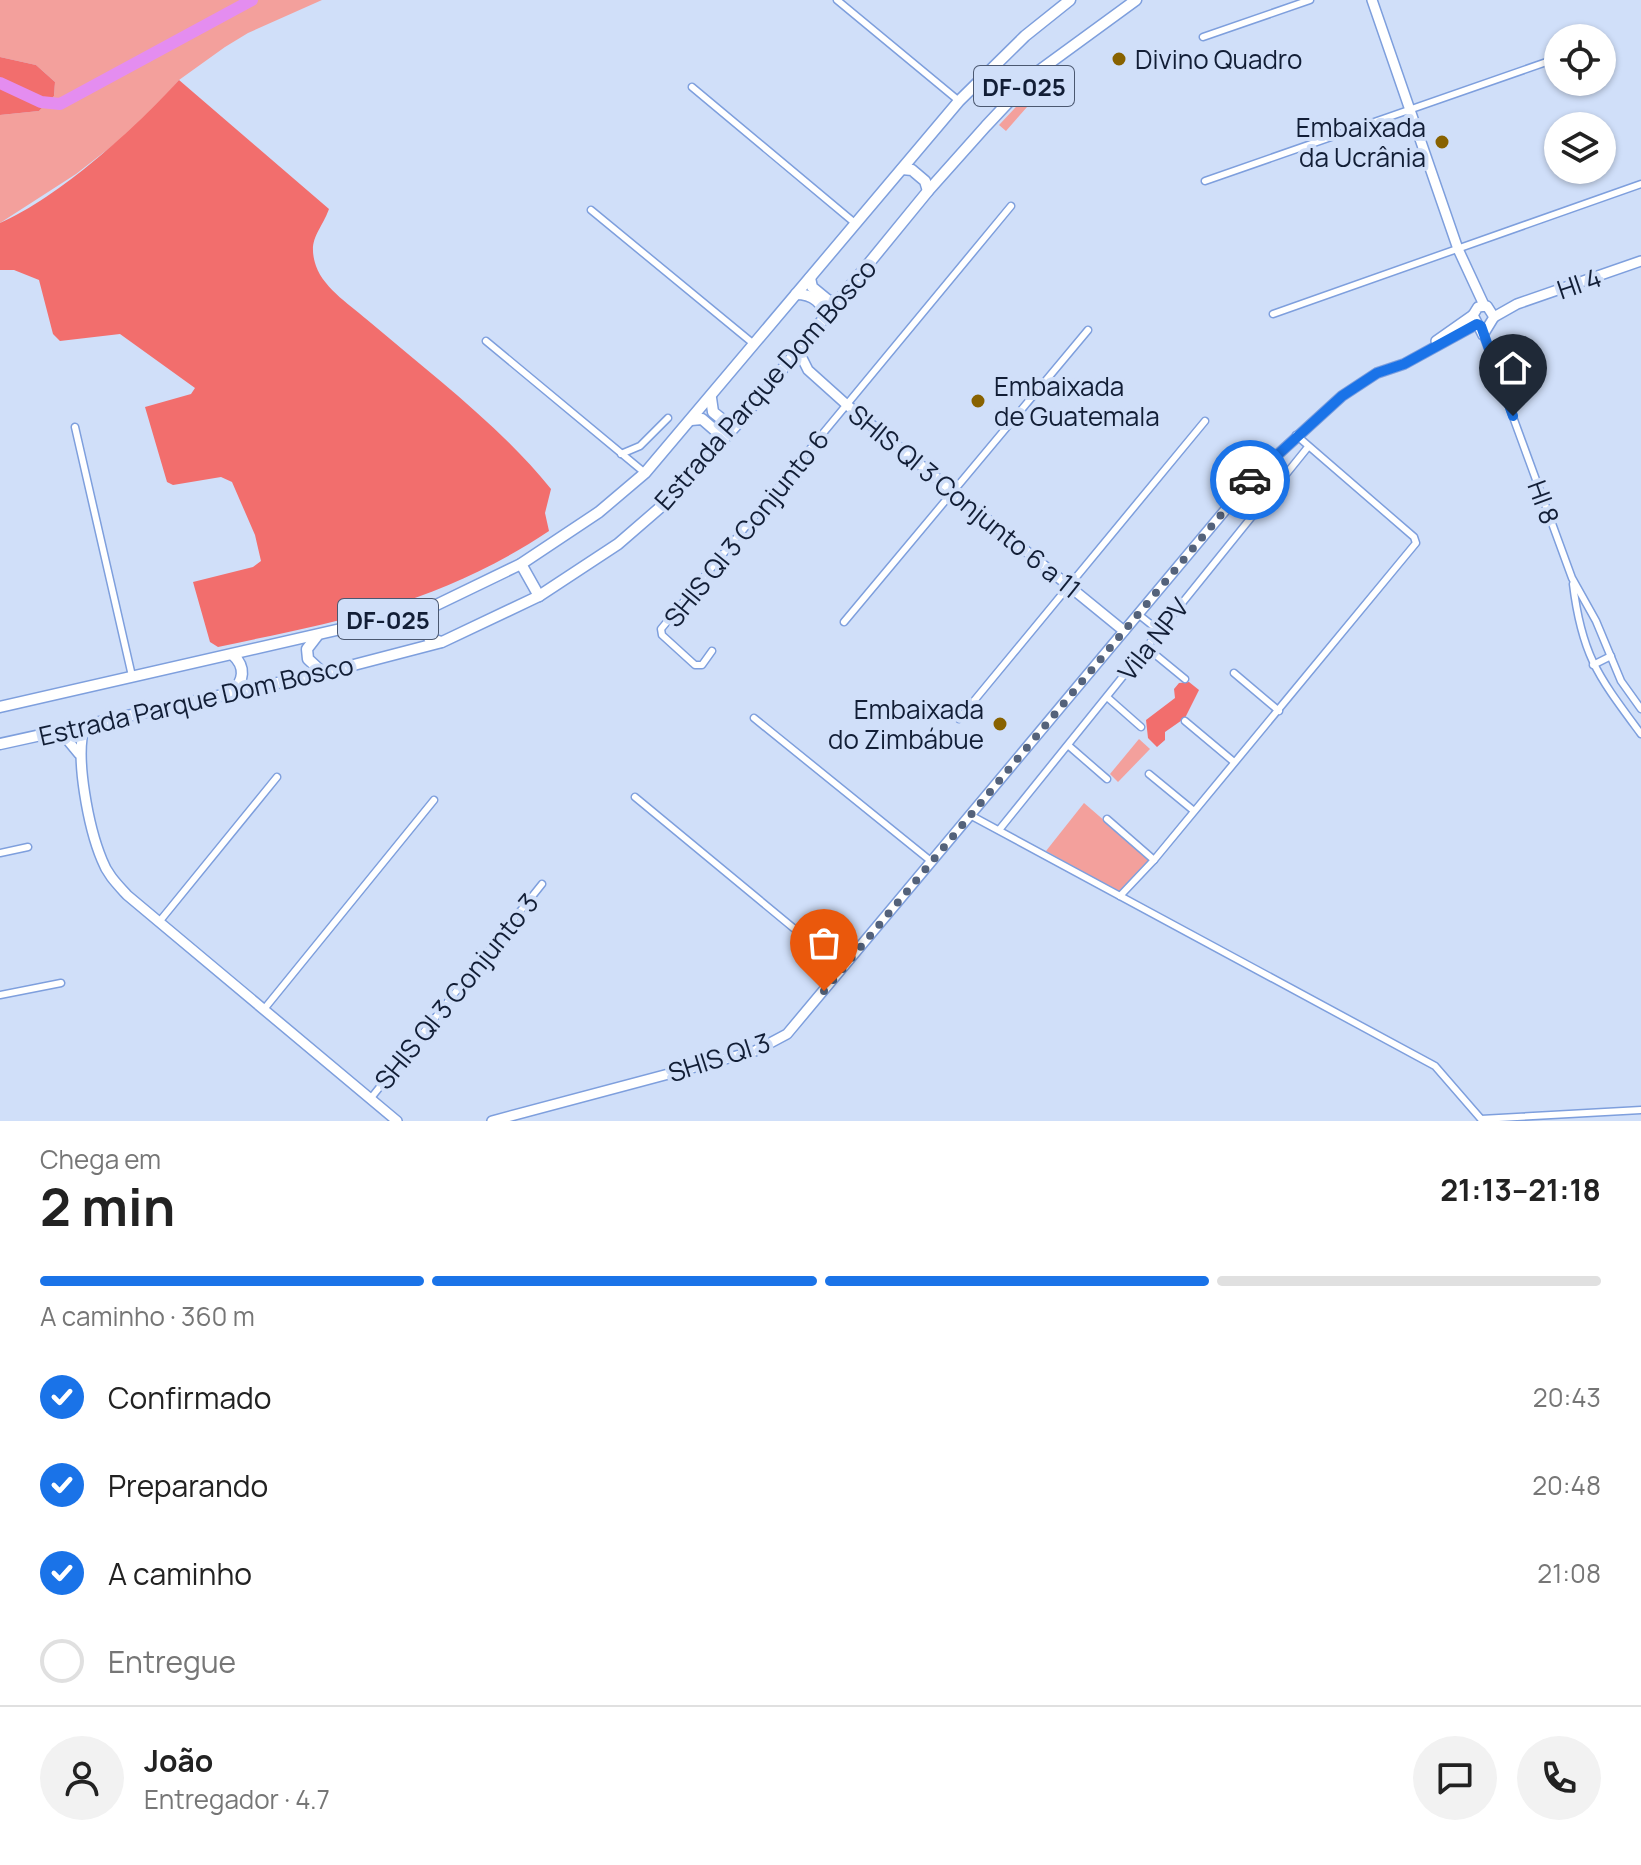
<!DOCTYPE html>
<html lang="pt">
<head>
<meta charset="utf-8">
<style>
  body { margin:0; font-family:Manrope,sans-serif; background:#f2f2f2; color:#222; height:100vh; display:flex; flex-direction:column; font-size:30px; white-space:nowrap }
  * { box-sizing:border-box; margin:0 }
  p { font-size:26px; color:#767676 }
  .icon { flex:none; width:44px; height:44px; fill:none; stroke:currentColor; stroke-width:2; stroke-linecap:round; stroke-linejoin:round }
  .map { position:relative; height:1121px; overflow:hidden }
  .side { display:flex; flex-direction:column; background:#fff; flex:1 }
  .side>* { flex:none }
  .controls { position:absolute; left:1544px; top:24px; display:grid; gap:16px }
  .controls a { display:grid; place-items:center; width:72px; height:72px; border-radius:50%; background:#fff; box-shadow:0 2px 6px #0004; font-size:40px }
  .pin { position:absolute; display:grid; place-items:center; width:68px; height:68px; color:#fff; margin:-82px -34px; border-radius:50% 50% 50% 0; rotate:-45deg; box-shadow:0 0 8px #0007 }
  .pin .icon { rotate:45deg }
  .courier { position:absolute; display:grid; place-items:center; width:80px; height:80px; margin:-40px; border:6px solid #1a73e8; border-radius:50%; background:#fff; color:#222; box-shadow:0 2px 10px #0007 }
  .overview em { font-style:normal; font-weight:700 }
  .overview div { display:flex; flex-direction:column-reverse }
  .overview { display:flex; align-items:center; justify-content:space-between; height:136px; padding:0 40px }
  h1 { font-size:52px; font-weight:700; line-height:60px }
  .bar { display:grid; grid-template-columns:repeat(4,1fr); gap:12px 8px; align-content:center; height:96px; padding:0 40px }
  .bar i { height:10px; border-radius:6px; background:#e0e0e0 }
  .bar .current { background:#1a73e8 }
  .bar p { grid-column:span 4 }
  .line { display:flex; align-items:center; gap:20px; padding:0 40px; border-top:2px solid #e0e0e0 }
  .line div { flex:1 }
  .round { display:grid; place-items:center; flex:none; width:84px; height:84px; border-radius:42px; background:#f2f2f2 }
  ol { padding:0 40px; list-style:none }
  li { display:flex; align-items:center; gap:24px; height:88px }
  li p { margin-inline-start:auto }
  li .icon { padding:8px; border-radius:50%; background:#1a73e8; color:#fff; stroke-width:4 }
  li:last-child { color:#767676 }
  li i { width:44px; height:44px; border:4px solid #e0e0e0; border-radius:50% }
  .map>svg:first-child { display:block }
</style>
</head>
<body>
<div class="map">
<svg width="1641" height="1121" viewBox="0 0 1641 1121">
  <rect width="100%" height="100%" fill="#d0dff9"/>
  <g fill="#f3a09c">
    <path d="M0,0H322L248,33L225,47L179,80L144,121L76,174L0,223V115L39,111L54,96L55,82L36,65L0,57Z"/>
    <path d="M1038,89L1056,105L1027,107L1006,131L999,125L1032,90Z"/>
    <path d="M1139,739L1150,749L1118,782L1110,774Z"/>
    <path d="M1084,803L1150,860L1119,892L1046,851Z"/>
  </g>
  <g fill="#f26e6d">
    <path d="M0,57L36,65L55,82L54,96L39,111L0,115Z"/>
    <path d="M179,80L329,209C320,233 307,239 316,266C324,289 353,307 371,323C432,375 500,426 551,489L545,513L549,531C439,604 344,620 218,647L210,642L193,582L253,567L261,561L255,535L232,482L221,477L173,485L167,482L145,407L191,394L195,388L120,334L60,341L53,334L39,280L14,270H0V223C58,198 137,127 179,80Z"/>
    <path d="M1189,682L1199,690L1185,718L1165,732V740L1157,747L1148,738L1146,720L1175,698L1174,689L1179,683Z"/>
  </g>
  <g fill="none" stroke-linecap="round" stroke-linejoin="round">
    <path stroke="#e48df0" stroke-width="12" d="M0,83L41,102L60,104L252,0"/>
    <g stroke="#7e9fdd" stroke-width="9">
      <g id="street">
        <path d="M837,0L959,101"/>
        <path d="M1203,37L1310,0"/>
        <path d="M692,87L856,224"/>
        <path d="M1205,181L1558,58"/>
        <path d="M591,210L755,345"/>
        <path d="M1273,314L1641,184"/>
        <path d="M1483,335L1572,578L1596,621L1621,681L1641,709"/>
        <path d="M486,341L645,473"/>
        <path d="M75,427L132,676"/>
        <path d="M621,454L640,446L668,418"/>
        <path d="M1573,584C1582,657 1599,677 1641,734"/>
        <path d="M1138,614L1158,630"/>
        <path d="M844,622L1088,330"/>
        <path d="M1146,647L1185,679"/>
        <path d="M712,651L702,665H695L662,635L661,629L1011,206"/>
        <path d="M1593,665L1611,656"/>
        <path d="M1234,673L1279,711"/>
        <path d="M1107,697L1141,727"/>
        <path d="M754,718L932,862"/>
        <path d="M959,719L1205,421"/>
        <path d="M1185,721L1234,762"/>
        <path d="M1069,746L1107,779"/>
        <path d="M1149,774L1194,811"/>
        <path d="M635,797L843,969"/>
        <path d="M970,815L1435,1066L1481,1119L1641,1110"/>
        <path d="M1107,819L1154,860"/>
        <path d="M999,830L1308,447"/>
        <path d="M0,853L28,847"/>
        <path d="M1120,896L1154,860L1416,543L1414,537L1296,435"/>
        <path d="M159,922L277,777"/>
        <path d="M0,995L61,983"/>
        <path d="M265,1008L434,800"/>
        <path d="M371,1098L542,884"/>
      </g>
    </g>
    <g stroke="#7e9fdd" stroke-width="12">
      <g id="secondary">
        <path d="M1372,0L1458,249L1484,305"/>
        <path d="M1487,306L1494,317L1483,335L1473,315L1478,307Z"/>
        <path d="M1494,317L1517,304L1641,261"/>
        <path d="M1436,341L1473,315"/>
        <path d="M798,350L808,370L847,405L1124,631"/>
        <path d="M85,725C74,756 89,829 102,860C107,874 117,884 127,895L397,1121"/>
        <path d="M60,731L79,754"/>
        <path d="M492,1121L755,1051L787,1034L1252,478L1342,396L1377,373L1404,364L1477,324"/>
      </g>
    </g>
    <g stroke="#7e9fdd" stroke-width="13">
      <g id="primary">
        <path d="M902,169L912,170L925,181L928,191"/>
        <path d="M810,278L812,287L829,301L842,300"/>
        <path d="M796,294C812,294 825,303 825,319"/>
        <path d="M711,398L713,412L729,425L740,421"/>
        <path d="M691,420L702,419L717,432L719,445"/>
        <path d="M521,564L539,596"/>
        <path d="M428,609L422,616L429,638L441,642"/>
        <path d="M317,636L307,649L308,659L323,673"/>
        <path d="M232,692C244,681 246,667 233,655"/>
        <path d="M0,707L428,609L521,564L599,512L645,473L959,101L1025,36L1070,0"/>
        <path d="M0,744L323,673L442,642L539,596L618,544L670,499L740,421L928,191L986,126L1036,73L1136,0"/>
      </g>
    </g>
    <use href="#street" stroke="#fff" stroke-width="6"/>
    <use href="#secondary" stroke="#fff" stroke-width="9"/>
    <use href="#primary" stroke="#fff" stroke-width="10"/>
  </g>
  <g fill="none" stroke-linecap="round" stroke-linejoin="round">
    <path stroke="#54627a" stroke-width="8" stroke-dasharray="0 14.4" d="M824,991L1250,480"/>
    <path stroke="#1a73e8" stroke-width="10" d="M1250,480L1342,396L1377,373L1404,364L1477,324L1481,326L1513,416"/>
  </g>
  <g fill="#886200" stroke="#d0dff9" stroke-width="3">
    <circle cx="1119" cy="59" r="8"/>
    <circle cx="1442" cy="142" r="8"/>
    <circle cx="978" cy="401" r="8"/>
    <circle cx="1000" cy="724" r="8"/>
  </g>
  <g text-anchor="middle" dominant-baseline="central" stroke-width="8" stroke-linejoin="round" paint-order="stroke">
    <g fill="#d0dff9" stroke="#4b5870" stroke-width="2">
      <rect x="974" y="66" width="100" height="40" rx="6"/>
      <rect x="338" y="599" width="100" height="40" rx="6"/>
    </g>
    <g font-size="24" font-weight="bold" fill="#121e36">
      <text x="1024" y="86">DF-025</text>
      <text x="388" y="619">DF-025</text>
    </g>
    <g font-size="26" fill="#121e36" stroke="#d0dff9" text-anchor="start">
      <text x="1135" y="59">Divino Quadro</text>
      <text x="1426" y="127" text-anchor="end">Embaixada<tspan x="1426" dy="30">da Ucrânia</tspan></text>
      <text x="994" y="386">Embaixada<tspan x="994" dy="30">de Guatemala</tspan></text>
      <text x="984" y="709" text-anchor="end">Embaixada<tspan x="984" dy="30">do Zimbábue</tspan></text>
    </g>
    <g font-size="26" fill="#121e36" stroke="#d0dff9">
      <text transform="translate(1579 283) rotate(-19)">HI 4</text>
      <text transform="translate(765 384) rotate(-49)">Estrada Parque Dom Bosco</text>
      <text transform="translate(965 501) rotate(39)">SHIS QI 3 Conjunto 6 a 11</text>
      <text transform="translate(1544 502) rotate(70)">HI 8</text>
      <text transform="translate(746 528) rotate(-51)">SHIS QI 3 Conjunto 6</text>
      <text transform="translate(1153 639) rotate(-52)">Vila NPV</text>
      <text transform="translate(196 700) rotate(-13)">Estrada Parque Dom Bosco</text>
      <text transform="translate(456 991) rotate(-51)">SHIS QI 3 Conjunto 3</text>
      <text transform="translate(719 1057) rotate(-18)">SHIS QI 3</text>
    </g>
  </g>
</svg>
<div class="controls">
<a><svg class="icon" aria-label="locate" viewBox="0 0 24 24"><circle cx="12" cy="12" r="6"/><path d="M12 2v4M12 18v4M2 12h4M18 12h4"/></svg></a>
<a><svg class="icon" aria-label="layers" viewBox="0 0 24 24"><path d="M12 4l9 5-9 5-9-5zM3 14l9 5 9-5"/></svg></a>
</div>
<div class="pin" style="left:824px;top:991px;background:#ea580c"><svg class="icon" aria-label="bag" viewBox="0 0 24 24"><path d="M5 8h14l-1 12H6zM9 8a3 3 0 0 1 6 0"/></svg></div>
<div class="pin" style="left:1513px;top:416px;background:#1f2937"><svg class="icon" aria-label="home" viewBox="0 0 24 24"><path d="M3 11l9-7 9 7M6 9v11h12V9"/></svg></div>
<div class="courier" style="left:1250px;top:480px"><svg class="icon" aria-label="car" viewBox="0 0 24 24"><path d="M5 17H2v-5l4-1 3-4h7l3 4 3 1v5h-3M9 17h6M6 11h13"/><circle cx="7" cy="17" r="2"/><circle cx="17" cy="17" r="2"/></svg></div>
</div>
<section class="side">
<div class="overview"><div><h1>2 min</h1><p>Chega em</p></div><em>21:13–21:18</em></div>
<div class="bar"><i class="current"></i><i class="current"></i><i class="current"></i><i></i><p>A caminho · 360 m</p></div>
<ol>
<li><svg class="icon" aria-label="check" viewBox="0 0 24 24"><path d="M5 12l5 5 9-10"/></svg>Confirmado<p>20:43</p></li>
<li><svg class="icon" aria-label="check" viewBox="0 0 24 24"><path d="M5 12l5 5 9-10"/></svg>Preparando<p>20:48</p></li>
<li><svg class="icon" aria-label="check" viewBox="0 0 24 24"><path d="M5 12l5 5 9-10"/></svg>A caminho<p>21:08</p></li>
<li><i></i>Entregue</li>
</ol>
<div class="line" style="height:144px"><a class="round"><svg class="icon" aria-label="person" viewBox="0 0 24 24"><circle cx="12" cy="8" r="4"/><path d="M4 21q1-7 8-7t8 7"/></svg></a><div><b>João</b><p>Entregador · 4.7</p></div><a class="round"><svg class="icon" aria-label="chat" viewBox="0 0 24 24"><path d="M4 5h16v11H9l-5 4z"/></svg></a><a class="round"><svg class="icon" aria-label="phone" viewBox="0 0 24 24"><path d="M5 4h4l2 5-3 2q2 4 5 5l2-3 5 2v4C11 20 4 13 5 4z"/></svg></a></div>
</section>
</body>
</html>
